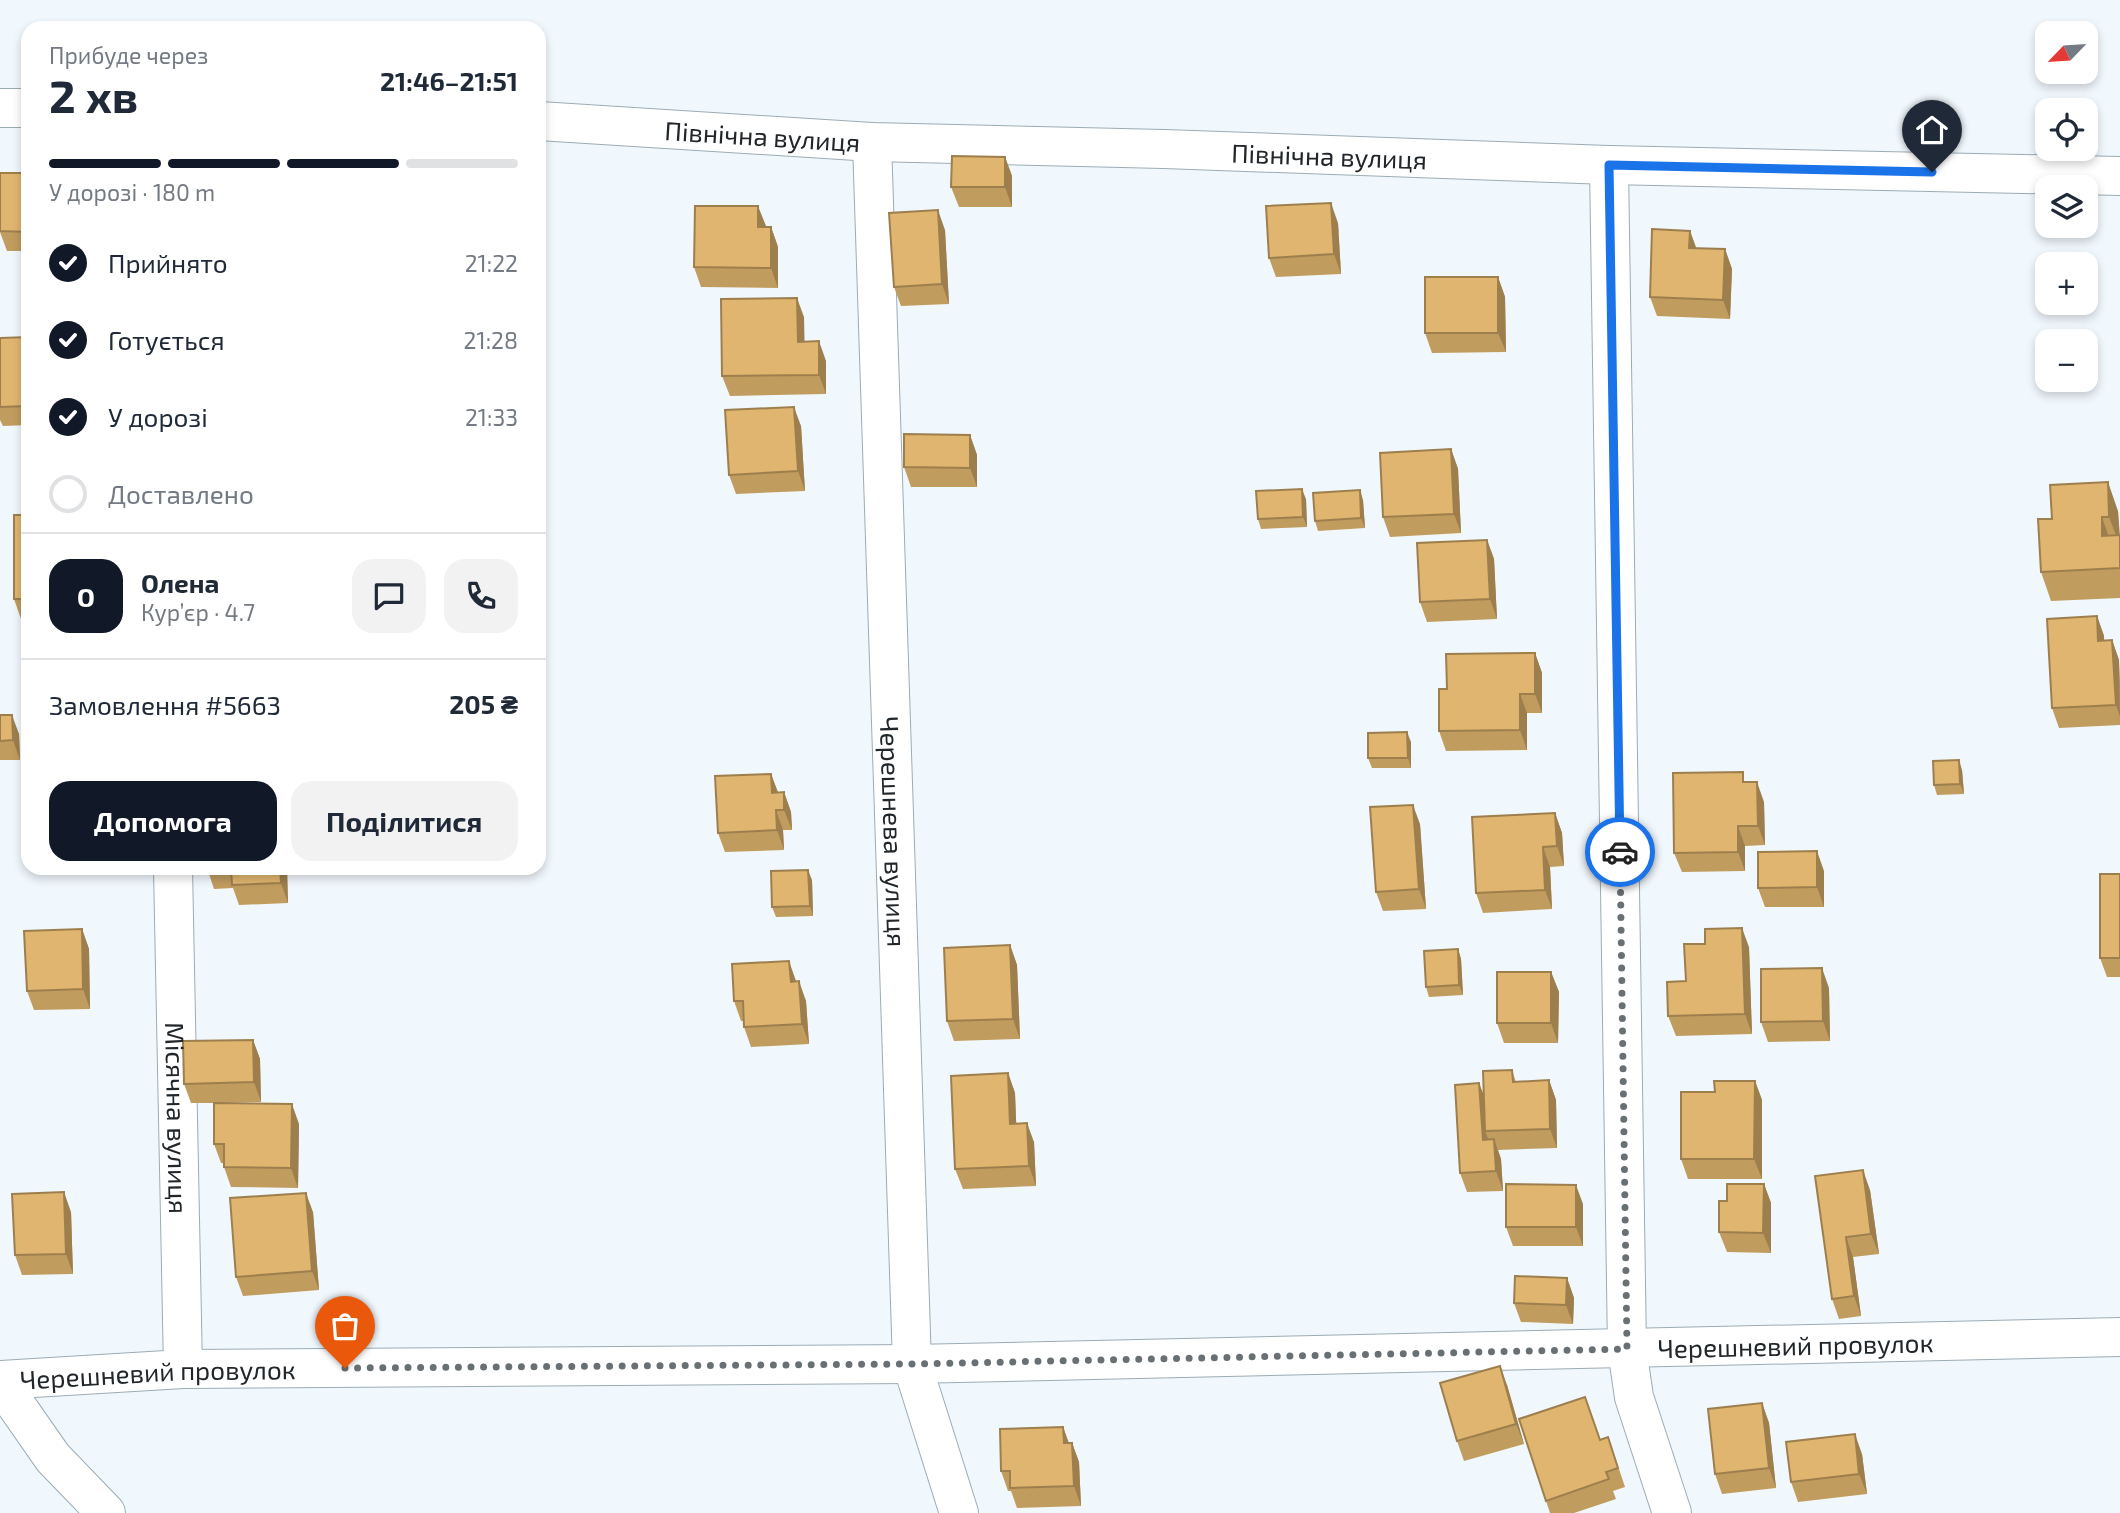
<!DOCTYPE html>
<html lang="uk">
<head>
<meta charset="utf-8">
<style>
  body { margin:0; font-family:"Exo 2",sans-serif; background:#f2f2f3; color:#1f2937; height:100vh; display:flex; flex-direction:column; font-size:26px; white-space:nowrap }
  * { box-sizing:border-box; margin:0 }
  p { font-size:23px; color:#747a83 }
  .icon { flex:none; width:38px; height:38px; fill:none; stroke:currentColor; stroke-width:2; stroke-linecap:round; stroke-linejoin:round }
  .map { position:relative; flex:1; overflow:hidden }
  .side { position:absolute; left:21px; top:21px; width:525px; height:854px; display:flex; flex-direction:column; background:#fff; border-radius:21px; box-shadow:0 4px 10px #0003 }
  .side>* { flex:none }
  .needle { width:46px; rotate:245deg }
  .buttons { position:absolute; left:2035px; top:21px; display:grid; gap:14px }
  .buttons a { display:grid; place-items:center; width:63px; height:63px; border-radius:14px; background:#fff; box-shadow:0 4px 10px #0003; font-size:35px }
  .pin { position:absolute; display:grid; place-items:center; width:60px; height:60px; color:#fff; margin:-72px -30px; border-radius:50% 50% 50% 0; rotate:-45deg; box-shadow:0 0 7px #0007 }
  .pin .icon { rotate:45deg }
  .courier { position:absolute; display:grid; place-items:center; width:70px; height:70px; margin:-35px; border:5px solid #1a73e8; border-radius:50%; background:#fff; color:#222; box-shadow:0 2px 9px #0007 }
  .headline em { font-style:normal; font-weight:700 }
  .headline div { display:flex; flex-direction:column-reverse }
  .headline { display:flex; align-items:center; justify-content:space-between; height:119px; padding:0 28px }
  h1 { font-size:46px; font-weight:700; line-height:52px }
  .bar { display:grid; grid-template-columns:repeat(4,1fr); gap:10px 7px; align-content:center; height:84px; padding:0 28px }
  .bar i { height:9px; border-radius:5px; background:#e0e1e3 }
  .bar .selected { background:#111827 }
  .bar p { grid-column:span 4 }
  .line { display:flex; align-items:center; gap:18px; padding:0 28px; border-top:2px solid #e0e1e3 }
  .line div { flex:1 }
  .round { display:grid; place-items:center; flex:none; width:74px; height:74px; border-radius:21px; background:#f2f2f3 }
  ol { padding:0 28px; list-style:none }
  li { display:flex; align-items:center; gap:21px; height:77px }
  li p { margin-inline-start:auto }
  li .icon { padding:7px; border-radius:50%; background:#111827; color:#fff; stroke-width:4 }
  li:last-child { color:#747a83 }
  li i { width:38px; height:38px; border:4px solid #e0e1e3; border-radius:50% }
  .primary-button { display:flex; gap:14px; margin-top:auto; padding:14px 28px }
  .primary-button a { flex:1; height:80px; border-radius:21px; background:#111827; color:#fff; font-size:28px; font-weight:700; line-height:80px; text-align:center }
  .primary-button a+a { background:#f2f2f3; color:#1f2937 }
  .map>svg:first-child { display:block }
</style>
</head>
<body>
<div class="map">
<svg width="2120" height="1513" viewBox="0 0 2120 1513">
  <rect width="100%" height="100%" fill="#f1f8fd"/>
  <g fill="none" stroke-linecap="round" stroke-linejoin="round">
    <g stroke="#9bacb6" stroke-width="40">
      <g id="street">
        <path d="M0,108H28"/>
        <path id="s1" d="M539,121L872,142L1164,149L1609,165L2120,176"/>
        <path id="s2" d="M872,142L912,1364L959,1513"/>
        <path d="M1609,165L1627,1349L1634,1397L1672,1513"/>
        <path id="s3" d="M173,868L183,1369"/>
        <path id="s4" d="M0,1380L183,1369L912,1364L2120,1337"/>
        <path d="M0,1382L53,1458L106,1513"/>
      </g>
    </g>
    <use href="#street" stroke="#fff" stroke-width="38"/>
  </g>
  <g fill="#c19c5f">
    <path d="M1005,157L1012,176V207H959L951,187Z"/>
    <path d="M28,173V251H7L0,232Z"/>
    <path d="M1338,223L1341,274L1276,277L1269,258Z"/>
    <path d="M766,227H771L778,247V288L701,287L694,267Z"/>
    <path d="M945,230L949,304L901,306L894,287Z"/>
    <path d="M1690,231L1696,248L1725,249L1732,269L1730,319L1657,316L1650,297Z"/>
    <path d="M1498,277L1505,297L1506,352L1432,353L1425,333Z"/>
    <path d="M804,317V342L826,361V394L730,396L722,376Z"/>
    <path d="M28,337V425L3,426L0,420V338Z"/>
    <path d="M801,426L805,491L736,494L729,475Z"/>
    <path d="M970,435L977,455V487H911L904,467Z"/>
    <path d="M1451,449L1458,469L1461,533L1390,537L1383,517Z"/>
    <path d="M1306,499L1307,527L1261,529L1258,519Z"/>
    <path d="M1363,500L1365,528L1318,531L1315,521Z"/>
    <path d="M2118,511L2120,535V598L2051,601L2041,572L2052,519Z"/>
    <path d="M28,515V619H21L14,599Z"/>
    <path d="M1487,540L1494,559L1497,619L1427,622L1420,602Z"/>
    <path d="M2097,616L2104,636V641L2112,640L2119,660L2120,681V725L2059,728L2052,708Z"/>
    <path d="M1535,653L1542,673V713H1527V750L1446,751L1439,731L1447,689Z"/>
    <path d="M0,715L19,734L20,760H0Z"/>
    <path d="M1411,742V768H1372L1368,758Z"/>
    <path d="M1962,770L1964,794L1937,795L1934,785Z"/>
    <path d="M771,774L778,792H784L791,812L792,830H783L784,850L725,852L718,833Z"/>
    <path d="M1747,782L1764,802L1765,845L1745,846V871L1682,872L1674,853Z"/>
    <path d="M1555,813L1562,833L1564,866L1550,867L1552,909L1483,913L1476,893Z"/>
    <path d="M1420,824L1426,909L1383,911L1376,892Z"/>
    <path d="M207,868H287L288,903L239,905L233,888L214,889Z"/>
    <path d="M1824,871V907H1765L1758,888Z"/>
    <path d="M2120,874V977H2107L2100,958Z"/>
    <path d="M812,880L813,916L776,917L772,907Z"/>
    <path d="M82,929L89,949L90,1009L34,1010L27,991Z"/>
    <path d="M1010,945L1017,965L1020,1039L954,1041L947,1021Z"/>
    <path d="M1749,947L1752,1034L1676,1036L1668,1016L1686,981Z"/>
    <path d="M1458,949L1461,959L1463,995L1429,997L1426,987Z"/>
    <path d="M1551,972L1559,992L1558,1043H1504L1497,1023Z"/>
    <path d="M796,981L806,1001L809,1044L751,1047L744,1027V1021H741L734,1001Z"/>
    <path d="M1829,988L1830,1041L1768,1042L1761,1022Z"/>
    <path d="M253,1040L260,1059L261,1102L218,1103L299,1124L298,1188L231,1187L224,1167V1163H221L214,1144V1103H191L184,1084Z"/>
    <path d="M1512,1070L1516,1082L1549,1080L1556,1100L1557,1148L1498,1150L1501,1159L1503,1191L1467,1192L1460,1173L1484,1096Z"/>
    <path d="M1008,1073L1015,1093L1016,1123L1034,1142L1036,1186L963,1189L955,1169Z"/>
    <path d="M1755,1081L1762,1100V1179H1688L1681,1159L1715,1092Z"/>
    <path d="M1815,1176L1870,1190L1879,1254L1853,1257L1861,1316L1839,1319L1832,1299Z"/>
    <path d="M1764,1184L1771,1203V1253L1727,1252L1719,1232L1727,1201Z"/>
    <path d="M1583,1204V1246H1513L1506,1227Z"/>
    <path d="M71,1212L73,1274L22,1275L15,1255Z"/>
    <path d="M313,1212L319,1290L243,1296L236,1277Z"/>
    <path d="M1567,1278L1574,1298L1573,1324L1521,1322L1514,1303Z"/>
    <path d="M1507,1385L1524,1444L1464,1461L1457,1441Z"/>
    <path d="M1762,1403L1769,1423L1776,1488L1722,1494L1715,1474Z"/>
    <path d="M1519,1419L1600,1440L1615,1457L1625,1487L1613,1491L1616,1499L1574,1513H1550Z"/>
    <path d="M1063,1427L1069,1443H1072L1079,1462L1081,1506L1017,1508L1011,1491H1008L1001,1471Z"/>
    <path d="M1862,1454L1867,1494L1798,1502L1791,1482Z"/>
  </g>
  <g fill="#9d7f4e">
    <path d="M1005,157L1012,176V207L1005,187Z"/>
    <path d="M1331,203L1338,223L1341,274L1334,254Z"/>
    <path d="M758,206L766,226L765,246L758,227Z"/>
    <path d="M938,210L945,230L949,304L942,284Z"/>
    <path d="M771,227L778,247V288L771,268Z"/>
    <path d="M1690,231L1697,250L1689,248Z"/>
    <path d="M1725,249L1732,269L1730,319L1723,300Z"/>
    <path d="M1498,277L1505,297L1506,352L1498,333Z"/>
    <path d="M797,298L804,317L805,362L798,342Z"/>
    <path d="M819,341L826,361V394L819,375Z"/>
    <path d="M794,407L801,426L805,491L798,471Z"/>
    <path d="M970,435L977,455V487L970,468Z"/>
    <path d="M1451,449L1458,469L1461,533L1454,514Z"/>
    <path d="M2108,482L2118,511L2120,546L2109,517Z"/>
    <path d="M1302,489L1306,499L1307,527L1303,517Z"/>
    <path d="M1360,490L1363,500L1365,528L1361,518Z"/>
    <path d="M2102,517L2112,546L2102,536Z"/>
    <path d="M1487,540L1494,559L1497,619L1490,599Z"/>
    <path d="M2097,616L2104,636L2105,661L2098,641Z"/>
    <path d="M2112,640L2119,660L2120,717L2116,705Z"/>
    <path d="M1535,653L1542,673V713L1535,694Z"/>
    <path d="M1520,694L1527,713V750L1520,730Z"/>
    <path d="M12,715L19,734L20,760L13,740Z"/>
    <path d="M1407,732L1411,742V768L1408,758Z"/>
    <path d="M1959,760L1962,770L1964,794L1960,784Z"/>
    <path d="M771,774L778,793L779,812L772,793Z"/>
    <path d="M1757,782L1764,802L1765,845L1758,826Z"/>
    <path d="M784,792L791,812L792,830L784,810Z"/>
    <path d="M1413,805L1420,824L1426,909L1419,889Z"/>
    <path d="M776,810L783,830L784,850L777,830Z"/>
    <path d="M1555,813L1562,833L1564,866L1557,846Z"/>
    <path d="M1738,826L1745,846V871L1738,852Z"/>
    <path d="M1543,847L1550,867L1552,909L1545,890Z"/>
    <path d="M1817,851L1824,871V907L1817,887Z"/>
    <path d="M280,868H287L288,903L281,883Z"/>
    <path d="M808,870L812,880L813,916L810,906Z"/>
    <path d="M1742,928L1749,947L1752,1034L1745,1014Z"/>
    <path d="M82,929L89,949L90,1009L83,989Z"/>
    <path d="M1010,945L1017,965L1020,1039L1013,1019Z"/>
    <path d="M1458,949L1461,959L1463,995L1459,985Z"/>
    <path d="M789,961L796,981L791,982Z"/>
    <path d="M1822,968L1829,988L1830,1041L1823,1021Z"/>
    <path d="M1551,972L1559,992L1558,1043L1551,1023Z"/>
    <path d="M799,981L806,1001L809,1044L802,1024Z"/>
    <path d="M253,1040L260,1059L261,1102L254,1082Z"/>
    <path d="M1008,1073L1015,1093L1017,1143L1010,1124Z"/>
    <path d="M1549,1080L1556,1100L1557,1148L1550,1129Z"/>
    <path d="M1755,1081L1762,1100V1179L1754,1159Z"/>
    <path d="M1479,1083L1487,1103L1485,1131L1489,1141L1483,1140Z"/>
    <path d="M292,1104L299,1124L298,1188L291,1168Z"/>
    <path d="M1027,1123L1034,1142L1036,1186L1029,1166Z"/>
    <path d="M1494,1139L1501,1159L1503,1191L1496,1171Z"/>
    <path d="M1863,1170L1870,1190L1879,1254L1871,1234Z"/>
    <path d="M1764,1184L1771,1203V1253L1763,1233Z"/>
    <path d="M1576,1185L1583,1204V1246L1576,1227Z"/>
    <path d="M64,1192L71,1212L73,1274L66,1254Z"/>
    <path d="M306,1193L313,1212L319,1290L312,1271Z"/>
    <path d="M1846,1237L1853,1257L1861,1316L1854,1296Z"/>
    <path d="M1567,1278L1574,1298L1573,1324L1566,1305Z"/>
    <path d="M1500,1366L1507,1385L1524,1444L1516,1424Z"/>
    <path d="M1762,1403L1769,1423L1776,1488L1769,1468Z"/>
    <path d="M1063,1427L1070,1447L1064,1443Z"/>
    <path d="M1855,1434L1862,1454L1867,1494L1859,1474Z"/>
    <path d="M1072,1443L1079,1462L1081,1506L1074,1486Z"/>
  </g>
  <g fill="#e0b56f" stroke="#9d7f4e" stroke-width="2">
    <path d="M952,156L1005,157V187H951Z"/>
    <path d="M0,173H28V232L0,231Z"/>
    <path d="M1331,203L1334,254L1269,258L1266,206Z"/>
    <path d="M695,206H758V227H771V268L694,267Z"/>
    <path d="M938,210L942,284L894,287L889,213Z"/>
    <path d="M1652,229L1690,231L1689,248L1725,249L1723,300L1650,297Z"/>
    <rect x="1425" y="277" width="73" height="56"/>
    <path d="M797,298L798,342L819,341V375L722,376L721,299Z"/>
    <path d="M28,337V406L0,407V338Z"/>
    <path d="M794,407L798,471L729,475L725,410Z"/>
    <path d="M904,434L970,435V468L904,467Z"/>
    <path d="M1451,449L1454,514L1383,517L1380,453Z"/>
    <path d="M2108,482L2109,517H2102V536L2120,535V568L2041,572L2038,519H2052L2050,485Z"/>
    <path d="M1302,489L1303,517L1258,519L1256,491Z"/>
    <path d="M1360,490L1361,518L1315,521L1313,493Z"/>
    <rect x="14" y="515" width="14" height="84"/>
    <path d="M1487,540L1490,599L1420,602L1417,543Z"/>
    <path d="M2097,616L2098,641L2112,640L2116,705L2052,708L2047,619Z"/>
    <path d="M1535,653V694H1520V730L1439,731V689H1447L1446,654Z"/>
    <path d="M0,715H12L13,740L0,741Z"/>
    <path d="M1407,732L1408,758H1368V733Z"/>
    <path d="M1959,760L1960,784L1934,785L1933,761Z"/>
    <path d="M1743,772V782H1757L1758,826H1738V852L1674,853L1673,773Z"/>
    <path d="M771,774L772,793L784,792V810H776L777,830L718,833L715,776Z"/>
    <path d="M1413,805L1419,889L1376,892L1370,807Z"/>
    <path d="M1555,813L1557,846L1543,847L1545,890L1476,893L1472,817Z"/>
    <path d="M1817,851V887L1758,888V852Z"/>
    <path d="M207,868H280L281,883L232,885L231,869H207Z"/>
    <path d="M808,870L810,906L772,907L771,871Z"/>
    <rect x="2100" y="874" width="20" height="84"/>
    <path d="M1742,928L1745,1014L1668,1016L1667,982L1686,981L1684,944H1705V929Z"/>
    <path d="M82,929L83,989L27,991L24,931Z"/>
    <path d="M1010,945L1013,1019L947,1021L944,948Z"/>
    <path d="M1458,949L1459,985L1426,987L1424,951Z"/>
    <path d="M789,961L791,982L799,981L802,1024L744,1027L743,1001H734L732,964Z"/>
    <path d="M1822,968L1823,1021L1761,1022V969Z"/>
    <rect x="1497" y="972" width="54" height="51"/>
    <path d="M253,1040L254,1082L184,1084L183,1041Z"/>
    <path d="M1512,1070L1513,1082L1549,1080L1550,1129L1485,1131L1483,1071Z"/>
    <path d="M1008,1073L1010,1124L1027,1123L1029,1166L955,1169L951,1076Z"/>
    <path d="M1714,1081H1755L1754,1159H1681V1092H1715Z"/>
    <path d="M1479,1083L1483,1140L1494,1139L1496,1171L1460,1173L1455,1085Z"/>
    <path d="M214,1103L292,1104L291,1168L224,1167V1144H214Z"/>
    <path d="M1863,1170L1871,1234L1846,1237L1854,1296L1832,1299L1815,1176Z"/>
    <path d="M1506,1184L1576,1185V1227H1506Z"/>
    <path d="M1727,1184H1764L1763,1233L1719,1232V1201H1727Z"/>
    <path d="M64,1192L66,1254L15,1255L12,1194Z"/>
    <path d="M306,1193L312,1271L236,1277L230,1198Z"/>
    <path d="M1515,1276L1567,1278L1566,1305L1514,1303Z"/>
    <path d="M1500,1366L1516,1424L1457,1441L1440,1383Z"/>
    <path d="M1585,1397L1600,1440L1608,1437L1618,1468L1606,1472L1609,1479L1546,1501L1519,1419Z"/>
    <path d="M1762,1403L1769,1468L1715,1474L1708,1409Z"/>
    <path d="M1063,1427L1064,1443H1072L1074,1486L1010,1488V1471H1001L1000,1429Z"/>
    <path d="M1855,1434L1859,1474L1791,1482L1786,1442Z"/>
  </g>
  <g fill="none" stroke-linecap="round" stroke-linejoin="round">
    <path stroke="#697074" stroke-width="7" stroke-dasharray="0 12.6" d="M345,1368L912,1364L1627,1349L1620,852"/>
    <path stroke="#1a73e8" stroke-width="9" d="M1620,852L1609,165L1932,172"/>
  </g>
  <g text-anchor="middle" dominant-baseline="central" stroke-width="6" stroke-linejoin="round" paint-order="stroke">
    <g font-size="26" fill="#20262a" stroke="#fff">
      <text stroke="none"><textPath href="#s1" startOffset="224">Північна вулиця</textPath></text>
      <text stroke="none"><textPath href="#s1" startOffset="791">Північна вулиця</textPath></text>
      <text stroke="none"><textPath href="#s2" startOffset="690">Черешнева вулиця</textPath></text>
      <text stroke="none"><textPath href="#s3" startOffset="250">Місячна вулиця</textPath></text>
      <text stroke="none"><textPath href="#s4" startOffset="1796">Черешневий провулок</textPath></text>
      <text stroke="none"><textPath href="#s4" startOffset="158">Черешневий провулок</textPath></text>
    </g>
  </g>
</svg>
<div class="buttons">
<a><svg class="needle" viewBox="-14 -14 28 28"><path d="M0-13l5 13h-10z" fill="#e53935"/><path d="M0 13l5-13h-10z" fill="#747a83"/></svg></a>
<a><svg class="icon" aria-label="locate" viewBox="0 0 24 24"><circle cx="12" cy="12" r="6"/><path d="M12 2v4M12 18v4M2 12h4M18 12h4"/></svg></a>
<a><svg class="icon" aria-label="layers" viewBox="0 0 24 24"><path d="M12 4l9 5-9 5-9-5zM3 14l9 5 9-5"/></svg></a>
<a>+</a>
<a>−</a>
</div>
<div class="pin" style="left:345px;top:1368px;background:#ea580c"><svg class="icon" aria-label="bag" viewBox="0 0 24 24"><path d="M5 8h14l-1 12H6zM9 8a3 3 0 0 1 6 0"/></svg></div>
<div class="pin" style="left:1932px;top:172px;background:#1f2937"><svg class="icon" aria-label="home" viewBox="0 0 24 24"><path d="M3 11l9-7 9 7M6 9v11h12V9"/></svg></div>
<div class="courier" style="left:1620px;top:852px"><svg class="icon" aria-label="car" viewBox="0 0 24 24"><path d="M5 17H2v-5l4-1 3-4h7l3 4 3 1v5h-3M9 17h6M6 11h13"/><circle cx="7" cy="17" r="2"/><circle cx="17" cy="17" r="2"/></svg></div>
<section class="side">
<div class="headline"><div><h1>2 хв</h1><p>Прибуде через</p></div><em>21:46–21:51</em></div>
<div class="bar"><i class="selected"></i><i class="selected"></i><i class="selected"></i><i></i><p>У дорозі · 180 m</p></div>
<ol>
<li><svg class="icon" aria-label="check" viewBox="0 0 24 24"><path d="M5 12l5 5 9-10"/></svg>Прийнято<p>21:22</p></li>
<li><svg class="icon" aria-label="check" viewBox="0 0 24 24"><path d="M5 12l5 5 9-10"/></svg>Готується<p>21:28</p></li>
<li><svg class="icon" aria-label="check" viewBox="0 0 24 24"><path d="M5 12l5 5 9-10"/></svg>У дорозі<p>21:33</p></li>
<li><i></i>Доставлено</li>
</ol>
<div class="line" style="height:126px"><b class="round" style="background:#111827;color:#fff">О</b><div><b>Олена</b><p>Кур’єр · 4.7</p></div><a class="round"><svg class="icon" aria-label="chat" viewBox="0 0 24 24"><path d="M4 5h16v11H9l-5 4z"/></svg></a><a class="round"><svg class="icon" aria-label="phone" viewBox="0 0 24 24"><path d="M5 4h4l2 5-3 2q2 4 5 5l2-3 5 2v4C11 20 4 13 5 4z"/></svg></a></div>
<div class="line" style="height:91px"><div>Замовлення #5663</div><b>205 ₴</b></div>
<div class="primary-button"><a>Допомога</a><a>Поділитися</a></div>
</section>
</div>
</body>
</html>
